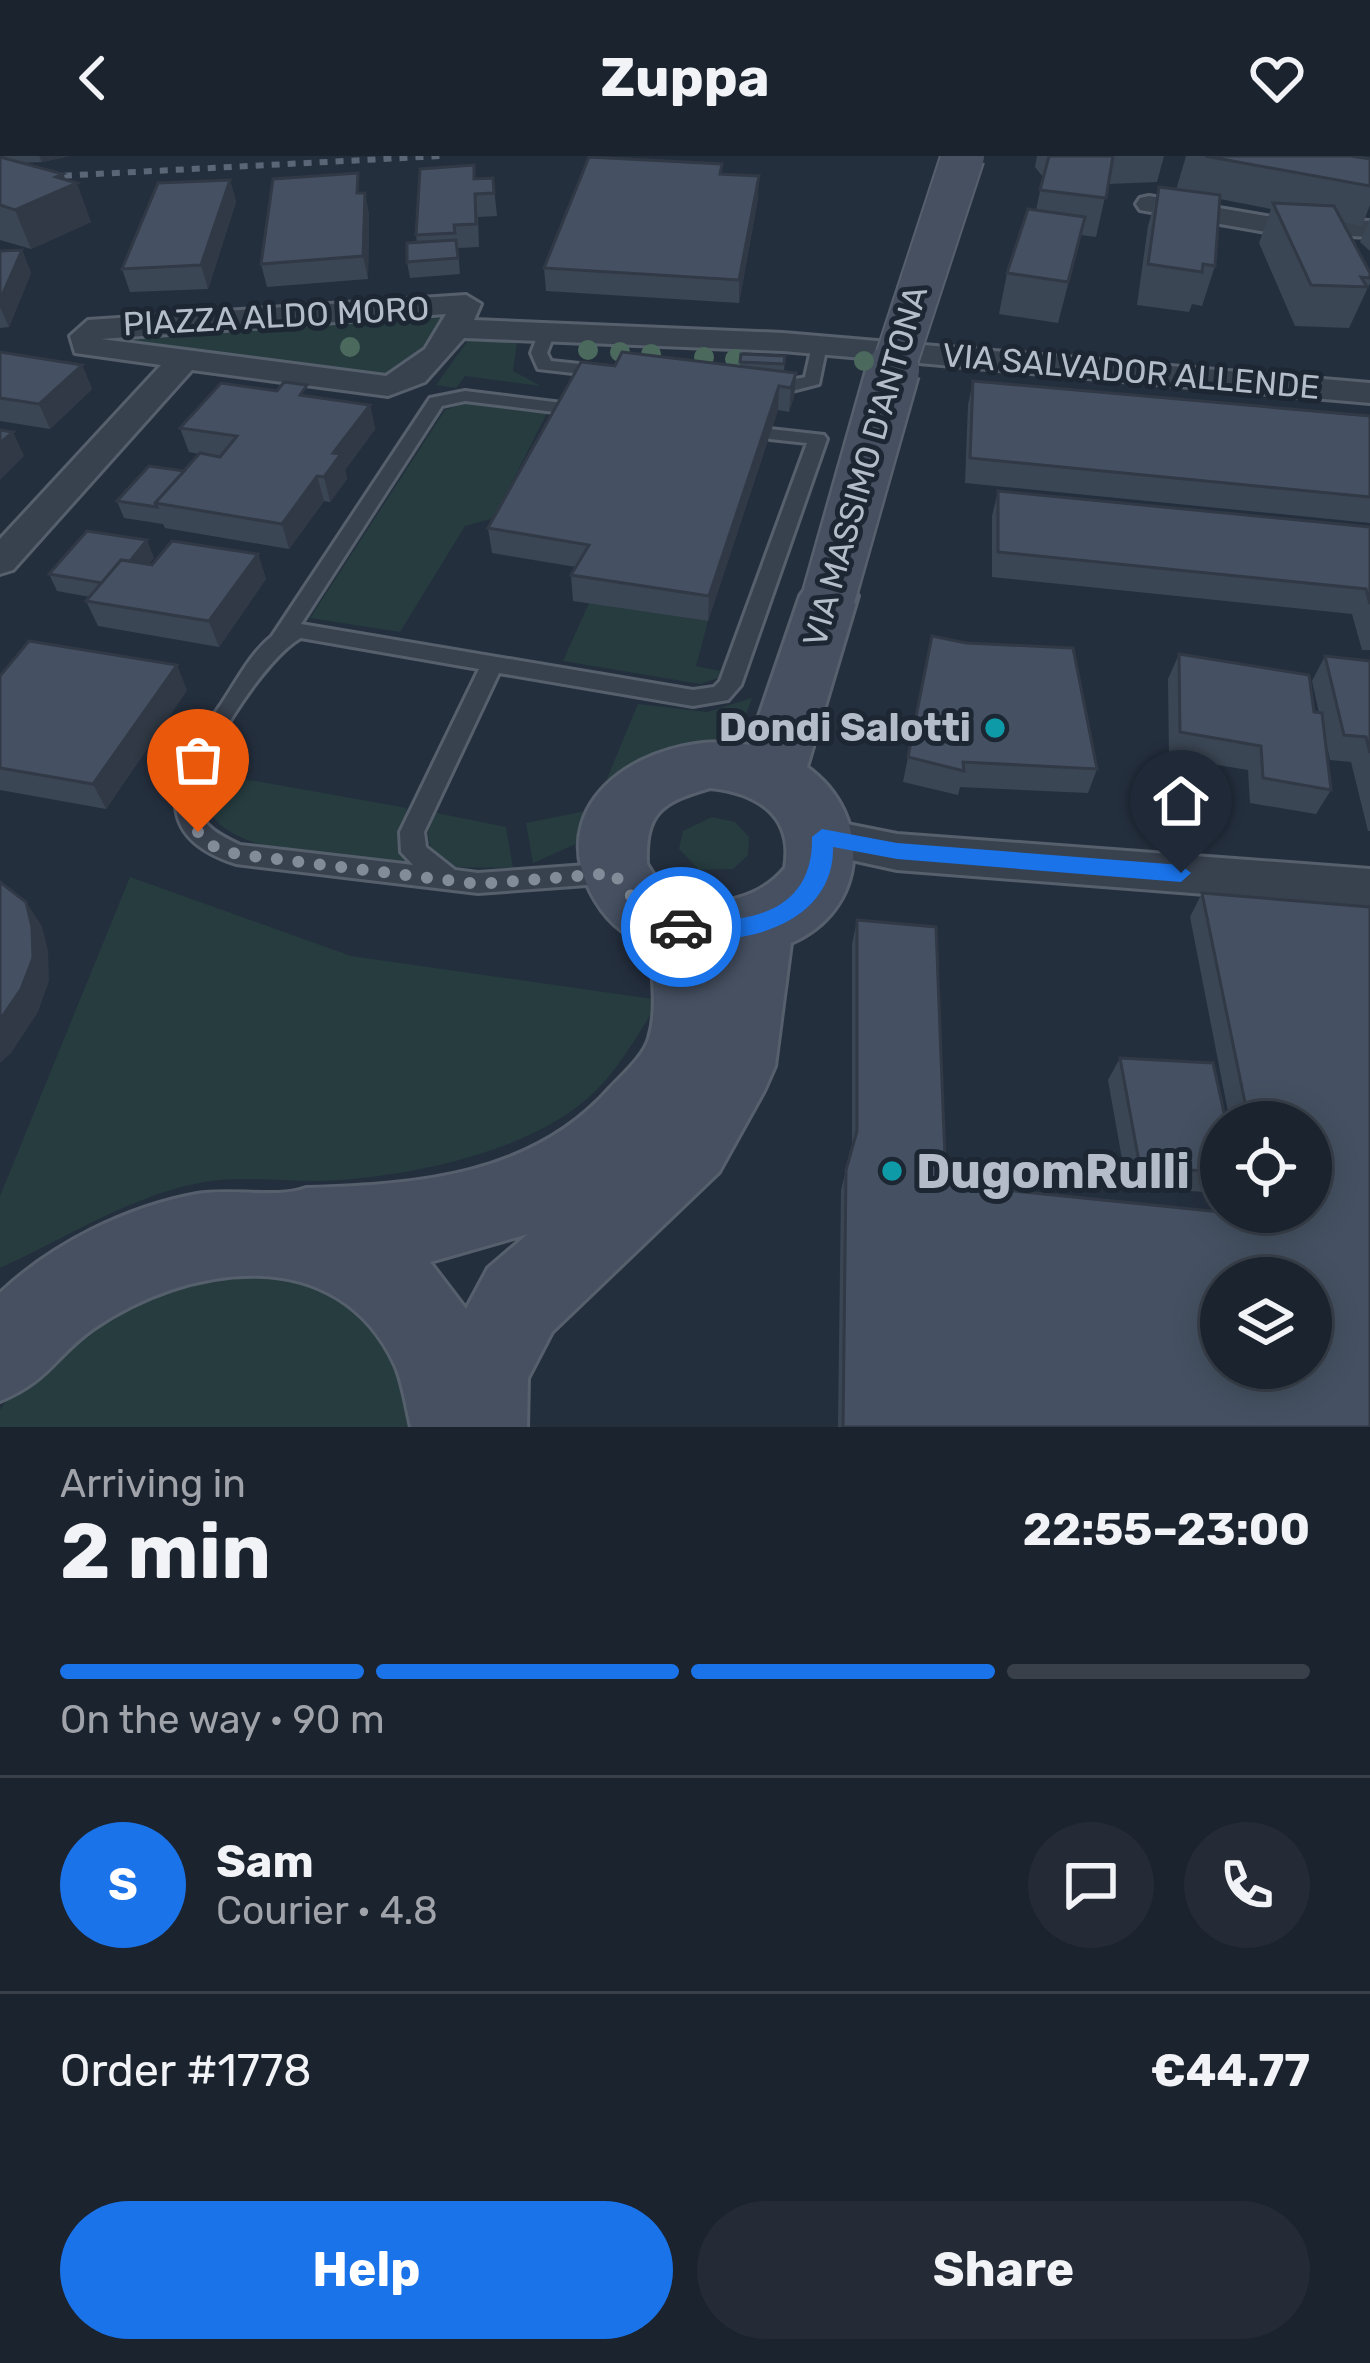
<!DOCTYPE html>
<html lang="en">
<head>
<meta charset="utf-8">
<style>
  body { margin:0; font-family:Rubik,sans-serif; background:#242b36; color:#f1f3f6; height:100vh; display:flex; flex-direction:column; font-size:45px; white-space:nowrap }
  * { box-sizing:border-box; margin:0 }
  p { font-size:39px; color:#a0a4aa }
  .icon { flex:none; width:66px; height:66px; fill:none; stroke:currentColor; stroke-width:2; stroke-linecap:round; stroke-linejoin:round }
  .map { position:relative; height:1271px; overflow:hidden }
  .drawer { display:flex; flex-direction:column; background:#1b232e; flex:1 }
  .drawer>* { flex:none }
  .fabs { position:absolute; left:1200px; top:945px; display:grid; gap:24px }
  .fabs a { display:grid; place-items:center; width:132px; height:132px; border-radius:50%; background:#1b232e; box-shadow:0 6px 30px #0003,0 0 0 3px #39404a; font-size:60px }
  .pin { position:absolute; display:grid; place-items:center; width:102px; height:102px; color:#fff; margin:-123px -51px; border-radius:50% 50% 50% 0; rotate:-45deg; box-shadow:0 0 12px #0007 }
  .pin .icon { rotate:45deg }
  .courier { position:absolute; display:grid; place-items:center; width:120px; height:120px; margin:-60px; border:9px solid #1a73e8; border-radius:50%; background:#fff; color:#222; box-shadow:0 3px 15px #0007 }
  .summary em { font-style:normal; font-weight:700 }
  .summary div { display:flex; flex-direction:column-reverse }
  .summary { display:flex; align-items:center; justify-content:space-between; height:204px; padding:0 60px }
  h1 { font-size:78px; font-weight:700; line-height:90px }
  .bar { display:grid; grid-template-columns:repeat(4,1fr); gap:18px 12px; align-content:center; height:144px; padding:0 60px }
  .bar i { height:15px; border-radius:9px; background:#39404a }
  .bar .current { background:#1a73e8 }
  .bar p { grid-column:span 4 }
  .line { display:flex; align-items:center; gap:30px; padding:0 60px; border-top:3px solid #39404a }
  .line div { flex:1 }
  .round { display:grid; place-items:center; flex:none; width:126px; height:126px; border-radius:63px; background:#242b36 }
  .action { display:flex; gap:24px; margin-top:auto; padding:24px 60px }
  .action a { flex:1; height:138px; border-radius:72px; background:#1a73e8; color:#fff; font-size:48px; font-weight:700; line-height:138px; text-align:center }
  .action a+a { background:#242b36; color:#f1f3f6 }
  header { display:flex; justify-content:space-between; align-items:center; height:156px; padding:0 60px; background:#1b232e; font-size:54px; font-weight:700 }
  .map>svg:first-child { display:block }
</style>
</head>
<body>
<header><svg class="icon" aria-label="back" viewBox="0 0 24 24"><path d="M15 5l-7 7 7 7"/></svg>Zuppa<svg class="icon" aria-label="heart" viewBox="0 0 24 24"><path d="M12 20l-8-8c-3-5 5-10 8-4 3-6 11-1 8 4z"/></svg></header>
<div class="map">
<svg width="1370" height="1271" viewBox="0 0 1370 1271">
  <rect width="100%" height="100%" fill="#242f3e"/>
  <g fill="#263c3f">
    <path d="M423,155L442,163L408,214L383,220L119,184L123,175Z"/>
    <path d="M469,183L517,186L513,215L541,230L465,220L456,232L436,229Z"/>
    <path d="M466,247L547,257L494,362L465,370L400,476L310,462L445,254Z"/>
    <path d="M589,447L708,465L696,510L720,515L718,522L700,528L563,505Z"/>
    <path d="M752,542L742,569L731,577L606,625L638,548L707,556Z"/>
    <path d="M210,617L407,652L398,688L406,707C354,701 175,704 210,617Z"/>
    <path d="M611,650L580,686L533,707L526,667Z"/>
    <path d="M432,656L506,671L513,712L450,711C428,696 424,681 432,656Z"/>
    <path d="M712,661L735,666L749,681L748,699L733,713L699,714L679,693L683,675Z"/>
    <path d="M130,721L351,800L660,844C642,871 625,903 603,927C546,992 422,1018 340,1024C290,1028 244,1017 194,1028C125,1043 64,1083 0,1112V1040Z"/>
    <path d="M289,1117C306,1125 325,1132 341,1142C379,1165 412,1227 413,1271H0V1254L19,1226L151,1127Z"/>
  </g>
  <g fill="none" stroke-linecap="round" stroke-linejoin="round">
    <g stroke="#565f6c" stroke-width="6">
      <g id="lane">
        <path d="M547,171L555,176L547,197L551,205L608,211L617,216L608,221L538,213L531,197L539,176Z"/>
        <path d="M813,185L827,189L819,228L792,235L756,232L753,228C766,218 789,226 805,221Z"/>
        <path d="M465,235L570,248L579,253L570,258L465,245L442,250L301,468L693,534L714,531L720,525L807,287L770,283L761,278L770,273L824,279L827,283L741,529L728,544L693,550L499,517L424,676L426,691L455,714L478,717L614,707L623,710L627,717L623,724L614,727L478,737L236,708C137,676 181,607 222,547C238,523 250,498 272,480L430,242ZM301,482L479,513L400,676L401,696L413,709L240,689C224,681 203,672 199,653C190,613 266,500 301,482Z"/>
      </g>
    </g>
    <g stroke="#565f6c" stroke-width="6">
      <g id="street">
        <path d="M1149,40L1266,60L1370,65V81L1266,76L1140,54L1136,48L1140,42Z"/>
        <path d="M466,139L481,148L474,164L783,177L1370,227V247L783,195L464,182L425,226L388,240L192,214L13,414L0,418V383L161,209L75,197L70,180L88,164ZM446,158L425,193L386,220L101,183Z"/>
        <path d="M822,663L897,678L1370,713V751L897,714L806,694L799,681L806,668Z"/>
      </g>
    </g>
    <g stroke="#565f6c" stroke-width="6">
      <path id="secondary" d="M829,421L849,427L858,440L807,611C874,659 868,754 791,787L775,910L764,935L719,1016L552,1176L528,1222L527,1271H411C406,1251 403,1227 395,1209C337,1084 187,1108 93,1173C55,1200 49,1225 0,1245V1137C52,1088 126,1051 197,1038C231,1032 277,1043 306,1032C417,1029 532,1020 610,932C623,918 644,900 649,882C658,853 652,819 650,790C622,779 604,763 590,735C541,635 663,572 749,589L800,440L809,427ZM710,632C758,637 794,660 785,712C751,754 675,761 647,708C645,656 662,646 710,632ZM528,1078L488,1112L466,1153L430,1106Z"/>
    </g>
    <use href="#lane" fill="#38414e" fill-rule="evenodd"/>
    <use href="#street" fill="#38414e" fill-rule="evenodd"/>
    <use href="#secondary" fill="#465061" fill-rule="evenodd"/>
    <path stroke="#5a6575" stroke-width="6" stroke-dasharray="8 8" stroke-linecap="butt" d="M0,23L441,0"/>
    <g stroke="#565f6c" stroke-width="46" stroke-linecap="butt">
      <path id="secondary-bridge-far1" d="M892,217L963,0"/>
    </g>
    <g stroke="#565f6c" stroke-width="57" stroke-linecap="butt">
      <path id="secondary-bridge" d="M829,440L893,214"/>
    </g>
    <use href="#secondary-bridge-far1" stroke="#465061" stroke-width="42"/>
    <use href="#secondary-bridge" stroke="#465061" stroke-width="52"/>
  </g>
  <g fill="#4b6a5d">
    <circle cx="350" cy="191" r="10"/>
    <circle cx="588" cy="194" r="10"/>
    <circle cx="620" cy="196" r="10"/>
    <circle cx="651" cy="198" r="10"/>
    <circle cx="704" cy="201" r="10"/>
    <circle cx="735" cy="203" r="10"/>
    <circle cx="864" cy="205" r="10"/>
  </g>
  <g fill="#3b4654" fill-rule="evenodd">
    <path d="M0,0H70L42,6L21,7L63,18L91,66L31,93L0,84Z"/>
    <path d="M1037,0H1164L1157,26L1108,28L1096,81L1081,79L1058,167L999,158L1007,117L1036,54L1043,21L1035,11Z"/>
    <path d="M1186,0H1351L1370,3V49L1362,70L1342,66L1370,117V127L1349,172L1295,170L1259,87L1271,53L1220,43L1215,110L1202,150L1192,148L1189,156L1137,149L1148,70L1159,31L1176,34Z"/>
    <path d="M722,8V18L758,42L739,147L546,135L544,112Z"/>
    <path d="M493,22L497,60L478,61L479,91L458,92L460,118L410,122L407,106L417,87L416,79L475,23Z"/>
    <path d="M230,24L236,46L208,133L130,136L122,113Z"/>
    <path d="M365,37L369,59L368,123L267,131L261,108Z"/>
    <path d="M1370,62V95L1360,86Z"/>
    <path d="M22,94L31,117L9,171L0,172V95Z"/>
    <path d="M0,196L82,209L92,233L50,273L0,265Z"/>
    <path d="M741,198L785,200L784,216L796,217L794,241L789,256L778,254L708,465L573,445L571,419L576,411L492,397L488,372L615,210H740Z"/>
    <path d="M973,225L1370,260V367L965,327L968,249Z"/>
    <path d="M310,240L370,249L375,273L345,314L347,323L330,346L324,345L289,393L165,372L163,368L124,362L117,345L184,315L199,298L189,296L180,272Z"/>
    <path d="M998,335L1370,371V494H1362L1352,458L992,421V360Z"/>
    <path d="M258,398L266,423L219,491L98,470L86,445L90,441L57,435L49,418L154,402L148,408Z"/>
    <path d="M932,480L1097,613L1088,637L960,631L958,639L903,626Z"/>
    <path d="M1179,498L1319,557L1312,525L1325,500L1370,505V675H1368L1351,606L1330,604L1324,577L1331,634L1316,658L1250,647L1248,614L1169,601L1168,523Z"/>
    <path d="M0,520L187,534L106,653L0,634Z"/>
    <path d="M1202,737L1370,751V1271H838L841,1034L852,991V788L857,764L936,771L946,1028L1221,1056H1311V966H1230L1190,761ZM1221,1122H1311V1212H1221Z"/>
    <path d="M1120,902L1221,966V1037L1127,1031L1108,924Z"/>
  </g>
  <g fill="#303945">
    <path d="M39,0H70L42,6Z"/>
    <path d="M63,18L67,31L77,27L91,66L31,93L15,54Z"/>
    <path d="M759,20L758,42L739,147V124Z"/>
    <path d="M230,24L236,46L208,133L201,109Z"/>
    <path d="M365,37L369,59L368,123L363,100Z"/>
    <path d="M22,94L31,117L9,171L0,151V144Z"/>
    <path d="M82,209L92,233L50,273L39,248Z"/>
    <path d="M796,217L794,241L789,256L791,232Z"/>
    <path d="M779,230L778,254L708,465L709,440Z"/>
    <path d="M370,249L375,273L345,314L347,323L330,346L324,321L333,297Z"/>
    <path d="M13,276L24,300L0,324V287Z"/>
    <path d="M317,320L324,345L289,393L282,368Z"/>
    <path d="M147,384L154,402L118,445L111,428Z"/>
    <path d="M258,398L266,423L219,491L209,465Z"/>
    <path d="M177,509L187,534L106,653L93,628Z"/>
    <path d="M26,746L42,770L48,795L49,825L38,856L11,897L0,907V864Z"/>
  </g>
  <g fill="#455162" stroke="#303945" stroke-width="3" fill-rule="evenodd">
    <path d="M1049,0H1113L1106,42L1040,34Z"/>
    <path d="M1205,0H1351L1370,3V30Z"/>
    <path d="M0,1L63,18L56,21L77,27L15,54L0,49Z"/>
    <path d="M589,1L722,8L720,18L759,20L739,124L544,112Z"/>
    <path d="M474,9V23L493,22L494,37L475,38L476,68L454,69L455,77L416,79L420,13Z"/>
    <path d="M358,17L357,37H365L363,100L261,108L273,23Z"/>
    <path d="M230,24L201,109L122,113L158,27Z"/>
    <path d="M1159,31L1220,39L1215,110L1203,108L1202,116L1148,108Z"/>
    <path d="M1273,47L1334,50L1370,117V122L1361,121L1367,131L1311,129Z"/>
    <path d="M1028,53L1085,61L1068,126L1007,117Z"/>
    <path d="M456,84L458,102L407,106V87Z"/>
    <path d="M22,94L0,144V95Z"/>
    <path d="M0,196L82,209L39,248L0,242Z"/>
    <path d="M622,196L796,217L791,232L779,230L709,440L571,419L589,389L488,372L581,206L615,210Z"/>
    <path d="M741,198L785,200L784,208L740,206Z"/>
    <path d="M973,225L1370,260V341L970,302Z"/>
    <path d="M284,226L307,229L300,239L370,249L333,297L341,298L324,321L317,320L282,368L155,347L200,297L220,301L237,280L180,272L221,227L277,235Z"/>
    <path d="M0,274L13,276L0,287Z"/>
    <path d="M149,310L184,315L155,347L157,351L117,345Z"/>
    <path d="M998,335L1370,371V448L1366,433L998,396Z"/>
    <path d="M87,375L147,384L130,405L121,404L102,427L49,418Z"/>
    <path d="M172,385L258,398L209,465L86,445L121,404L152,409Z"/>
    <path d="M932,480L966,487L1073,492L1097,613L963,606L964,615L908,601Z"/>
    <path d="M29,485L177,509L93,628L0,612V520Z"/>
    <path d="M1179,498L1309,519L1314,556L1322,557L1331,634L1263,622L1261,590L1180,576Z"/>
    <path d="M1325,500L1370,505V597L1366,581L1344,579Z"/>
    <path d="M0,726L26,746L32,771L33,802L21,833L0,864Z"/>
    <path d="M1202,737L1370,751V1271H843L846,1014L857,975V764L936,771L946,1028L1221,1056L1269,1059L1268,1056H1311V966H1249ZM1221,1122H1311V1212H1221Z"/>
    <path d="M1120,902L1213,907L1226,966H1221V1016L1140,1011Z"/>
  </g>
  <path fill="#1a73e8" d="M822,673L897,687L1181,709L1191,717L1181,726L897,703L833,691C835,770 734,796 673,777L670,771L681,762C742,770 814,759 812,681Z"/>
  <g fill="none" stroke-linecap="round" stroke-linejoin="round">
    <path stroke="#828b98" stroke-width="12" stroke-dasharray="0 21.6" d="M198,676L210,689L236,698L478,728L614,717C631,745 650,759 681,771"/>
  </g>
  <g fill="#0f9aa8" stroke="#1d2633" stroke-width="4.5">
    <circle cx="995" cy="572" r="12"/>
    <circle cx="892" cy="1015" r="12"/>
  </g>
  <g text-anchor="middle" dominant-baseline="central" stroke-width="10" stroke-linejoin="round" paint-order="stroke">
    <g font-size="33" fill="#b4bcc9" stroke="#1d2633">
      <text transform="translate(276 160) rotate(-3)">PIAZZA ALDO MORO</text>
      <text transform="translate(1131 215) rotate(5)">VIA SALVADOR ALLENDE</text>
      <text transform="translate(865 310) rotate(-74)">VIA MASSIMO D'ANTONA</text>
    </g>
    <g font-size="39" font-weight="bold" fill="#b4bcc9" stroke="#1d2633" text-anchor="end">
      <text x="971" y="572">Dondi Salotti</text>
    </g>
    <g font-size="48" font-weight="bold" fill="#b4bcc9" stroke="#1d2633" text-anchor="start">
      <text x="916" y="1015">DugomRulli</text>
    </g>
  </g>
</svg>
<div class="fabs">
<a><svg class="icon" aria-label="locate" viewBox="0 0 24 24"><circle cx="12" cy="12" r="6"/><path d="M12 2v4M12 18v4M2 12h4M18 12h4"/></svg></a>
<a><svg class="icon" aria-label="layers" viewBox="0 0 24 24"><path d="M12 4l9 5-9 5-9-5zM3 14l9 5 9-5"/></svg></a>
</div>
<div class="pin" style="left:198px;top:676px;background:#ea580c"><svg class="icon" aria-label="bag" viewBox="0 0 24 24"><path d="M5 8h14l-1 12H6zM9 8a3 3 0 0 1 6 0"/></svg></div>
<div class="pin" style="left:1181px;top:717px;background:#1f2937"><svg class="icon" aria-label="home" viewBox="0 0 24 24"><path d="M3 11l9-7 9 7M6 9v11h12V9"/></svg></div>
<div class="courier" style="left:681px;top:771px"><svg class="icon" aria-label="car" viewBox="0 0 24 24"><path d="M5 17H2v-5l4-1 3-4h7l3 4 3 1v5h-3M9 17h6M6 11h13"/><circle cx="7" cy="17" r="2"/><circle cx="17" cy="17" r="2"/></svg></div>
</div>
<section class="drawer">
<div class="summary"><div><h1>2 min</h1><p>Arriving in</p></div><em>22:55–23:00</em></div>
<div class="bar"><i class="current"></i><i class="current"></i><i class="current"></i><i></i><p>On the way · 90 m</p></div>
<div class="line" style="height:216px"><b class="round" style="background:#1a73e8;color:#fff">S</b><div><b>Sam</b><p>Courier · 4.8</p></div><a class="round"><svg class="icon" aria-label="chat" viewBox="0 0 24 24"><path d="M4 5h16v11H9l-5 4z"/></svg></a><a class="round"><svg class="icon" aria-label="phone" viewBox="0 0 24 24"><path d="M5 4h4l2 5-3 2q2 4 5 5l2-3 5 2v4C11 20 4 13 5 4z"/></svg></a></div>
<div class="line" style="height:156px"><div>Order #1778</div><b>€44.77</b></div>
<div class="action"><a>Help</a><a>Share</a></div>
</section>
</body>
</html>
